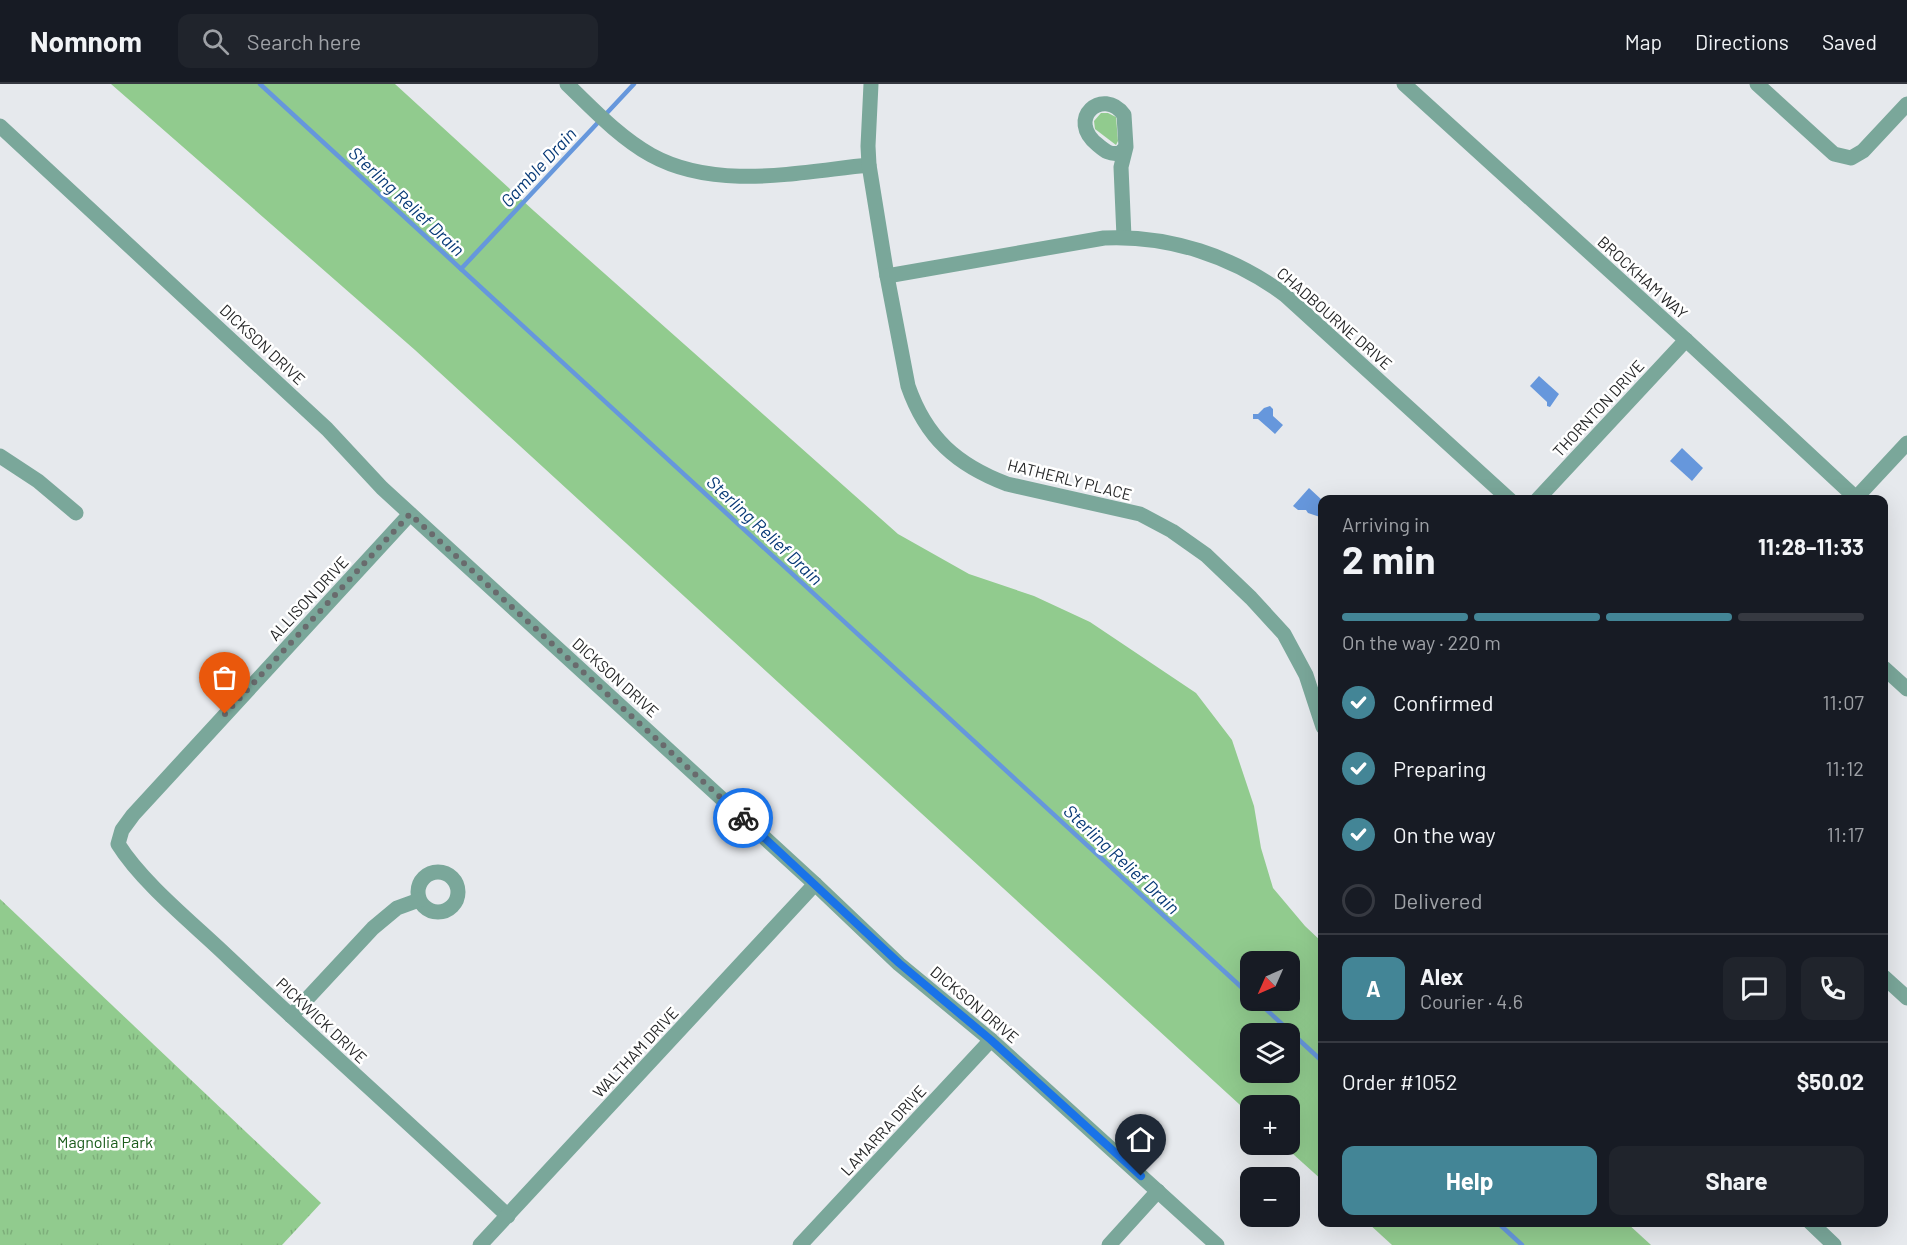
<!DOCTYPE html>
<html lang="en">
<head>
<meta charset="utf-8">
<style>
  body { margin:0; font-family:Barlow,sans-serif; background:#20242c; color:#f1f3f6; height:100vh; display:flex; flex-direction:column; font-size:22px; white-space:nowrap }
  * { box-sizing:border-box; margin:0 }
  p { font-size:20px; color:#9ea1a6 }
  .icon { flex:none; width:33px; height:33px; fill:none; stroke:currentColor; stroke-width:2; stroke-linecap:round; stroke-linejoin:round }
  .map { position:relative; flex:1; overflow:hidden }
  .sheet { position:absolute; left:1318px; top:411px; width:570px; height:732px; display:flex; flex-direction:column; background:#171b24; border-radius:12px; box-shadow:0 6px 24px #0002 }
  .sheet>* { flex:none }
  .needle { width:39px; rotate:225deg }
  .tools { position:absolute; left:1240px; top:867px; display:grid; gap:12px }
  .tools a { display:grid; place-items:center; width:60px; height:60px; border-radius:12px; background:#171b24; box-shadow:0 6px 24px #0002; font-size:30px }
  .pin { position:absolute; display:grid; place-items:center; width:51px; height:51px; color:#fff; margin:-62px -26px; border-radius:50% 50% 50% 0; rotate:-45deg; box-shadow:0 0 6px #0007 }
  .pin .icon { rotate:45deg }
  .courier { position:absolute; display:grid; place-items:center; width:60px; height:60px; margin:-30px; border:4px solid #1a73e8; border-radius:50%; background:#fff; color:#222; box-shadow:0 2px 8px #0007 }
  .summary em { font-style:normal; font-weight:700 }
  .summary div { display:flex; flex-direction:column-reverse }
  .summary { display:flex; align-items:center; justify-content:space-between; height:102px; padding:0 24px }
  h1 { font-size:39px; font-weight:700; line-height:45px }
  .bar { display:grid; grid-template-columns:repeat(4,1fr); gap:9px 6px; align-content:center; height:72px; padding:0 24px }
  .bar i { height:8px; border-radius:4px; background:#363941 }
  .bar .selected { background:#438596 }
  .bar p { grid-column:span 4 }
  .line { display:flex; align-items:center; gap:15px; padding:0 24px; border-top:2px solid #363941 }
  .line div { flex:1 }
  .round { display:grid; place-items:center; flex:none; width:63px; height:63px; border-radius:12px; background:#20242c }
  ol { padding:0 24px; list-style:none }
  li { display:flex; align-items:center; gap:18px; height:66px }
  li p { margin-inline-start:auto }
  li .icon { padding:6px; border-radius:50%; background:#438596; color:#fff; stroke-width:4 }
  li:last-child { color:#9ea1a6 }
  li i { width:33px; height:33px; border:3px solid #363941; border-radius:50% }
  .action { display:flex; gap:12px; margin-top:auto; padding:12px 24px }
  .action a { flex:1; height:69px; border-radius:12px; background:#438596; color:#fff; font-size:24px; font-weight:700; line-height:69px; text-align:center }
  .action a+a { background:#20242c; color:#f1f3f6 }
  header { display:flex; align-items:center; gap:36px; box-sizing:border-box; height:84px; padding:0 30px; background:#171b24; border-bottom:2px solid #363941 }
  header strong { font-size:28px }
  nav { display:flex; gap:33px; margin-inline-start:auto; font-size:21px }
  .search { width:420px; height:54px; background:#20242c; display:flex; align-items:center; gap:15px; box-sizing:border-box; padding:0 21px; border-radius:12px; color:#9ea1a6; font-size:22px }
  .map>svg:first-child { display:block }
</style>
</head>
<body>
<header>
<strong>Nomnom</strong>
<div class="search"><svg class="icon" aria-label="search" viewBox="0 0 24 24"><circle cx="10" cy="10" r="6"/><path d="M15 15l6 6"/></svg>Search here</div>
<nav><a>Map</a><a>Directions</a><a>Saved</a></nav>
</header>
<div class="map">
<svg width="1907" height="1161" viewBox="0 0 1907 1161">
  <defs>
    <pattern id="park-tufts" width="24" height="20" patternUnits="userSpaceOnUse" patternTransform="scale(1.5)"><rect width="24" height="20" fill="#91cb8e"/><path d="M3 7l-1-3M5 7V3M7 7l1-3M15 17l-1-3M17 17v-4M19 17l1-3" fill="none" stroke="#7dae7a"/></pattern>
  </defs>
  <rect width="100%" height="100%" fill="#e6e9ed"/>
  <g fill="#91cb8e" fill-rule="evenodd">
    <path d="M111,0H395L534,127L898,450L969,490L1034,512L1090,538L1196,609L1232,656L1254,722L1261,764L1273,804L1305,842L1323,859V1097L1283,1061L1290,1060V1022H1251V1031L415,266ZM1251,878H1290V916H1251ZM1251,950H1290V988H1251Z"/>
    <path d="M1101,29H1108L1116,33L1118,57L1116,61L1095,45L1094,37Z"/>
    <path d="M1368,1139H1627L1651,1161H1392Z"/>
  </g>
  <path fill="url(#park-tufts)" d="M0,815L321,1119L282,1161H0Z"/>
  <g fill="#6697dc">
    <path d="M1539,292L1559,310L1550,323L1547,322V318L1530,302Z"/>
    <path d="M1270,322L1273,325V332L1283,341L1275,350L1258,335H1253V330H1258L1264,324Z"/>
    <path d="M1682,364L1703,384L1692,397L1670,377Z"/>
    <path d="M1309,404L1323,417V434L1308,429L1306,426H1298L1293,422Z"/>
  </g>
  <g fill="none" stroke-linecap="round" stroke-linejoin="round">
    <g stroke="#6697dc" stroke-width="4.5">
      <path d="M260,0L1251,912"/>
      <path d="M461,185L634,0"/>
      <path d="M1256,916L1323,978"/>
      <path d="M1497,1138L1522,1161"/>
    </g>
    <g stroke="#7aa79a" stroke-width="15">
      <path d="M567,0C593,25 619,53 651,71C716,107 799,88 869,81"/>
      <path d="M871,0L868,62L869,81L887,192L908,302C926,354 957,381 1007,400L1140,430L1172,447L1206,471L1251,514L1284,550L1306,591L1323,643"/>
      <path d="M1404,0L1686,256L1856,414"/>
      <path d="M1757,0L1834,70L1851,74L1863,67L1907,20"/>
      <path d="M0,42L327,345L382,404L815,800L899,880L991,956L1217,1161"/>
      <path d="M1124,153L1121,83L1126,63L1124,31C1103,2 1065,35 1098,61C1105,67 1110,71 1120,69L1126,63"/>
      <path d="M887,192L1104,154C1169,151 1233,172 1285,211L1510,416"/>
      <path d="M0,372L38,397L76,429"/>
      <path d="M1537,416L1686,256"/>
      <path d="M1854,416L1907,359"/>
      <path d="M410,430L133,731L122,746L118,760C143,800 195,841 229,874C321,961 416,1045 508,1132"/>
      <path d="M1884,584L1907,605"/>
      <circle cx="438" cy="808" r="20"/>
      <path d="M1884,893L1907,914"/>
      <path d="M291,932L373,844L397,824L419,816"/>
      <path d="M1810,1138L1834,1161"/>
      <path d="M480,1161L815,800"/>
      <path d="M800,1161L991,956"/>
      <path d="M1109,1161L1158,1107"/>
    </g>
  </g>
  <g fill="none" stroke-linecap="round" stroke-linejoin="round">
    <path stroke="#696b6d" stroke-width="6" stroke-dasharray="0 10.8" d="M225,630L410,430L743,734"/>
    <path stroke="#1a73e8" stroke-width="8" d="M743,734L899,879L991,956L1141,1092"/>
  </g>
  <g text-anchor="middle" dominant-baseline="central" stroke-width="5" stroke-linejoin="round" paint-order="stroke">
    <g font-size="16" fill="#262728" stroke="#fff">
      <text transform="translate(1643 193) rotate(42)">BROCKHAM WAY</text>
      <text transform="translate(1335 234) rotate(41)">CHADBOURNE DRIVE</text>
      <text transform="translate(263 260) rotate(43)">DICKSON DRIVE</text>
      <text transform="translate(1598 324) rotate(-47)">THORNTON DRIVE</text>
      <text transform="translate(1070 395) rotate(14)">HATHERLY PLACE</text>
      <text transform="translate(308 514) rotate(-47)">ALLISON DRIVE</text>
      <text transform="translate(616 593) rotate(42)">DICKSON DRIVE</text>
      <text transform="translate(975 920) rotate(40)">DICKSON DRIVE</text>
      <text transform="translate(322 936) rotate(43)">PICKWICK DRIVE</text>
      <text transform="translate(635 968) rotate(-47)">WALTHAM DRIVE</text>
      <text transform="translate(883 1046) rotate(-47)">LAMARRA DRIVE</text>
    </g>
    <g font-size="16" fill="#1b5c1c" stroke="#fff">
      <text x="105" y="1057">Magnolia Park</text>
    </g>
    <g font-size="18" font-style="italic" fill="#083a77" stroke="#fff">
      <text transform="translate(538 83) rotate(-47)">Gamble Drain</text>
      <text transform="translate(407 117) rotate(43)">Sterling Relief Drain</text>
      <text transform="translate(765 446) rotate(43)">Sterling Relief Drain</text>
      <text transform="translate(1122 775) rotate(43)">Sterling Relief Drain</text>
    </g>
  </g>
</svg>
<div class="tools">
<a><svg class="needle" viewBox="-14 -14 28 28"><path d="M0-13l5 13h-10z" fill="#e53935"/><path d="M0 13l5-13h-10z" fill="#9ea1a6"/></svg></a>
<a><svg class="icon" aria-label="layers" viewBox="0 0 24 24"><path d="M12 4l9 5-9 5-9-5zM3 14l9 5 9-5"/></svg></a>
<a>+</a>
<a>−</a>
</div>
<div class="pin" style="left:225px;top:630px;background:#ea580c"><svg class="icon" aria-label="bag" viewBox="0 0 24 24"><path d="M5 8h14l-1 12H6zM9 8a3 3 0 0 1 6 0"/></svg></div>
<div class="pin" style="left:1141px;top:1092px;background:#1f2937"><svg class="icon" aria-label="home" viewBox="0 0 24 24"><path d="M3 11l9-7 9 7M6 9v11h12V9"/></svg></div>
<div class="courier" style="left:743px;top:734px"><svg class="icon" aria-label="bike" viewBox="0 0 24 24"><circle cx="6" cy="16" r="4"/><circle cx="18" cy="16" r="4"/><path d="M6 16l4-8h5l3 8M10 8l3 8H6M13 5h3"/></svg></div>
<section class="sheet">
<div class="summary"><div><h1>2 min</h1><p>Arriving in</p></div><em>11:28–11:33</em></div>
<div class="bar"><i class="selected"></i><i class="selected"></i><i class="selected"></i><i></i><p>On the way · 220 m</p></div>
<ol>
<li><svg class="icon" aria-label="check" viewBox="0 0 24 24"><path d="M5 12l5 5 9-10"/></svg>Confirmed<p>11:07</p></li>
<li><svg class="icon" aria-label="check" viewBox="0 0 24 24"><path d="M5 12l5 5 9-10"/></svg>Preparing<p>11:12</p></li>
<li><svg class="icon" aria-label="check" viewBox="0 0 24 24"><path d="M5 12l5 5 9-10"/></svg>On the way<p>11:17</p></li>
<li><i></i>Delivered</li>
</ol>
<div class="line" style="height:108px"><b class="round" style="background:#438596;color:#fff">A</b><div><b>Alex</b><p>Courier · 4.6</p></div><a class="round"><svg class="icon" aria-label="chat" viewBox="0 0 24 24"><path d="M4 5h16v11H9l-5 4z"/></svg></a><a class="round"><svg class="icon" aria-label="phone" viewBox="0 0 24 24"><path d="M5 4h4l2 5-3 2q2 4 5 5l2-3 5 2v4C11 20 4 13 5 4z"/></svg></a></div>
<div class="line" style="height:78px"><div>Order #1052</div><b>$50.02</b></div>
<div class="action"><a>Help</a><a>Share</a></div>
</section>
</div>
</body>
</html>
